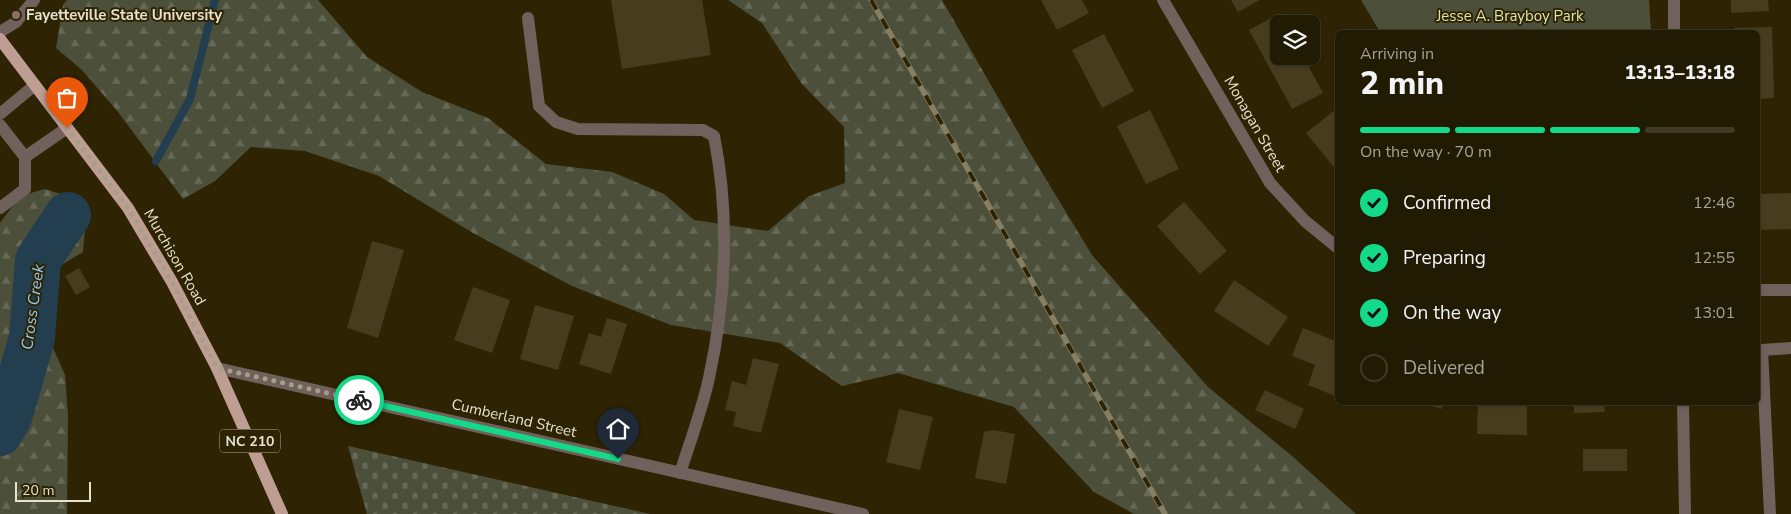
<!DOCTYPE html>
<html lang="en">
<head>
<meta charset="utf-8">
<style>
  body { margin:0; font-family:"Nunito Sans",sans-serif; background:#2e2812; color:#f1f3f6; height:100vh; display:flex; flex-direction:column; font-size:19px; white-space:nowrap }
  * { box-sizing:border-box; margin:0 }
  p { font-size:16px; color:#a2a19a }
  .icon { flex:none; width:28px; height:28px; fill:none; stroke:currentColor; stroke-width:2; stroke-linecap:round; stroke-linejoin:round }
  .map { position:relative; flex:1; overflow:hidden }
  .side { position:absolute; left:1335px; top:30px; width:425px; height:375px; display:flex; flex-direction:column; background:#221b03; border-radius:8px; box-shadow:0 1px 4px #0004,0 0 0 1px #3f3925 }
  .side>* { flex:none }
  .fabs { position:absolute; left:1270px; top:15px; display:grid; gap:10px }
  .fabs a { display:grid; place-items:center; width:50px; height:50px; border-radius:8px; background:#221b03; box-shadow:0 1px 4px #0004,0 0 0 1px #3f3925; font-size:25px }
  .scale { position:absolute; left:15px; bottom:12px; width:76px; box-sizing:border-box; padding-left:5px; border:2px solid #e7e1cf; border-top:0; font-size:14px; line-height:18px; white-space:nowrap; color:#e7e1cf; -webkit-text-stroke:4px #2e2404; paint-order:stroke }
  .pin { position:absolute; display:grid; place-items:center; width:42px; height:42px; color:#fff; margin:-51px -21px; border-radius:50% 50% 50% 0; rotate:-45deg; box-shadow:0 0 5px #0007 }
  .pin .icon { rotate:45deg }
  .courier { position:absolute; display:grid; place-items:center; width:50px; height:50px; margin:-25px; border:4px solid #14d989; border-radius:50%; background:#fff; color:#222; box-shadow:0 1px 6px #0007 }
  .overview em { font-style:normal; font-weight:800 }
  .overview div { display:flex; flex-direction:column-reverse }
  .overview { display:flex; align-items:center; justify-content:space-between; height:85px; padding:0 25px }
  h1 { font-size:32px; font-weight:800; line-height:38px }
  .bar { display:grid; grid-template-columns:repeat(4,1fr); gap:8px 5px; align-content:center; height:60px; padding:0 25px }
  .bar i { height:6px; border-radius:4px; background:#3f3925 }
  .bar .current { background:#14d989 }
  .bar p { grid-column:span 4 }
  ol { padding:0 25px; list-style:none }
  li { display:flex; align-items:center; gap:15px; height:55px }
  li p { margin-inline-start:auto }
  li .icon { padding:5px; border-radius:50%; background:#14d989; color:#111; stroke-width:4 }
  li:last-child { color:#a2a19a }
  li i { width:28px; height:28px; border:2px solid #3f3925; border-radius:50% }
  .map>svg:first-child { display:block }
</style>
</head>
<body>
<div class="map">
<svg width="1791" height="514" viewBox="0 0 1791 514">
  <defs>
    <pattern id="forest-firs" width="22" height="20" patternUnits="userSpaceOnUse" patternTransform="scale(1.25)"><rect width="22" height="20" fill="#4c503a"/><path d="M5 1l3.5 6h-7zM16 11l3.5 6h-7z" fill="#666955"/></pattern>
    <pattern id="cemetery-stones" width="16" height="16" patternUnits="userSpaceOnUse" patternTransform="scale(1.25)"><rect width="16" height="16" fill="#4c503a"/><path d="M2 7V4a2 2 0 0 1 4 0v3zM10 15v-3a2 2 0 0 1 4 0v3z" fill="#666955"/></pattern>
  </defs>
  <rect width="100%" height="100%" fill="#2e2404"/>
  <g fill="url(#forest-firs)">
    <path d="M67,0H318L367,57L422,92L488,118L546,164L612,172L664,194L694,220L768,231L809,196L845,183L844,127L802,84L762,23L728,0H942L1027,148L1092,255L1208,387L1292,456L1356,514H1134L1094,492L1014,407L898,373L842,386L780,343L671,325L572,286L473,233L379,176L305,151L251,147L215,181L183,199L118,112L82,70L56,48L63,5Z"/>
    <path d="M45,189L64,195L85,228L83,252L58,267L48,294L42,323L65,375L68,416L67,514H0V223L20,196Z"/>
  </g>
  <path fill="url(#cemetery-stones)" d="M348,446L650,514H367Z"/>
  <path fill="#4c503a" d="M1361,0H1649L1651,32H1380Z"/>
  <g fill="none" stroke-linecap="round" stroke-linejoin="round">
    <path stroke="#223e4f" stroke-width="8" d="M156,161L190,99L215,0"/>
    <path stroke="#223e4f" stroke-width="46" d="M0,433L9,417L32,338L38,260L68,215"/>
  </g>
  <g fill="#473d1e">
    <path d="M611,0H702L711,55L622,69Z"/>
    <path d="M1041,0H1082L1089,13L1057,30Z"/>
    <path d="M1231,0H1260L1238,12Z"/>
    <path d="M1731,0H1768L1769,11L1731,13Z"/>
    <path d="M1280,13L1285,24H1279V56H1303L1323,93L1292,109L1249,30Z"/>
    <path d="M1772,27L1774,98L1758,99V32H1734V28Z"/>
    <path d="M1104,34L1134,91L1102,108L1072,50Z"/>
    <path d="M1150,110L1179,169L1146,184L1117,126Z"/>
    <path d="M1335,110L1338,114V172L1306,133Z"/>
    <path d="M1791,193V229L1758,230V194Z"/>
    <path d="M1184,202L1227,251L1200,274L1157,226Z"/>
    <path d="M372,241L404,250L378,338L347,328Z"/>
    <path d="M79,268L90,287L76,295L65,276Z"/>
    <path d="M1234,280L1288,317L1268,346L1214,311Z"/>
    <path d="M473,287L510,300L492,353L454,340Z"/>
    <path d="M535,305L574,316L558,370L520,359Z"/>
    <path d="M607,318L627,324L611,374L579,364L589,333L601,337Z"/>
    <path d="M1303,328L1338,342V390L1335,396L1308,385L1315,365L1292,356Z"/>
    <path d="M753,358L779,364L761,433L733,426L736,412L725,410L732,381L746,385Z"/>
    <path d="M1265,390L1304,409L1295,429L1255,410Z"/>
    <path d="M1417,402H1443L1442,409Z"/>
    <path d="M1478,402H1527V435L1477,434Z"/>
    <path d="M1574,402H1604L1605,412L1574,413Z"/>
    <path d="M899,409L933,417L920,470L886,462Z"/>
    <path d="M994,430L1015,434L1006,484L975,478L984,432Z"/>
    <rect x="1583" y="449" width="44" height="22"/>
  </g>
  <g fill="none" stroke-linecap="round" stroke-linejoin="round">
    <g stroke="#71615c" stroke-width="12">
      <path d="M528,18L539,106L556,122L578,129L703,130L714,136C730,215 726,300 709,378C702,410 690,442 680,473"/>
      <path d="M0,114L35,85"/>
      <path d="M0,125L25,157L67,128"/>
      <path d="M0,208L25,189V157"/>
      <path d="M1770,514L1762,350L1791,348"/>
    </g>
    <g stroke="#71615c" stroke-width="12">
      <path d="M1163,0L1270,183L1305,221L1338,248"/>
      <path d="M1674,0V32"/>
      <path d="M0,32L16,22L34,0"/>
      <path d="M1758,290H1791"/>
      <path d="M1683,402L1685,514"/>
    </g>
    <path stroke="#71615c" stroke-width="12" d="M217,368L863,514"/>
    <path stroke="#be9d92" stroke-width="12" d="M0,39L128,208L172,282L217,368L282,514"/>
    <g stroke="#867e65" stroke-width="5.5">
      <path id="rail" d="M871,0L1165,514"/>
    </g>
    <use href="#rail" stroke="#2e2404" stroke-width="4" stroke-dasharray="11" stroke-linecap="butt"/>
  </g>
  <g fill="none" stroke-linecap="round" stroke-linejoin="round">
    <path stroke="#a69f88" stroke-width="5" stroke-dasharray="0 9" d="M67,128L128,208L172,282L217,368L359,400"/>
    <path stroke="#14d989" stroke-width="6" d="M359,400L618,459"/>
  </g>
  <circle fill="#8d6e63" stroke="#2e2404" stroke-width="2" cx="16" cy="15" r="5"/>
  <g text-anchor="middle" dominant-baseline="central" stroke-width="4" stroke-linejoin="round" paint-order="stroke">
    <rect fill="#2e2404" stroke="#b0a892" stroke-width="1" x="220" y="429.5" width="60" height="23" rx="4"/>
    <g font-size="14" font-weight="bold" fill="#e7e1cf">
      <text x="250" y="441">NC 210</text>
    </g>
    <g font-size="15" font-weight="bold" fill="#e7e1cf" stroke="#2e2404" text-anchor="start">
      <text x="26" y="15">Fayetteville State University</text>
    </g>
    <g font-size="15" fill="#dce6ad" stroke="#2e2404">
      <text x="1510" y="16">Jesse A. Brayboy Park</text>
    </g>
    <g font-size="15" fill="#e7e1cf" stroke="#2e2404">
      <text transform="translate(1255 124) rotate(60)">Monagan Street</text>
      <text transform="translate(175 257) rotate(60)">Murchison Road</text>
      <text transform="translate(514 418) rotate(13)">Cumberland Street</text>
    </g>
    <g font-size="16" font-style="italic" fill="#93c9ed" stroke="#2e2404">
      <text transform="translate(33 307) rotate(-82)">Cross Creek</text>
    </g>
  </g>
</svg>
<div class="fabs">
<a><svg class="icon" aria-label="layers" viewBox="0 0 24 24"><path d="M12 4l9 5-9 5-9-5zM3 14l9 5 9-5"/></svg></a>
</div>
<div class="scale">20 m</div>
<div class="pin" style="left:67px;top:128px;background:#ea580c"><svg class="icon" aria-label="bag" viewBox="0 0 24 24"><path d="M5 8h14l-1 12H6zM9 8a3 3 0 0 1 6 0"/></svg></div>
<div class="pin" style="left:618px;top:459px;background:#1f2937"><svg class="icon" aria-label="home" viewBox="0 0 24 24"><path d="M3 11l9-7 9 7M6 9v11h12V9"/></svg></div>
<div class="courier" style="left:359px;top:400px"><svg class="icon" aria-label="bike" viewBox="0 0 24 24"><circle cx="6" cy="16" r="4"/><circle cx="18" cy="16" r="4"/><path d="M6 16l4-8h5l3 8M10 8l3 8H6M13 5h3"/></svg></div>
<section class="side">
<div class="overview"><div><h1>2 min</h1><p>Arriving in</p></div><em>13:13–13:18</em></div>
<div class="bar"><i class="current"></i><i class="current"></i><i class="current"></i><i></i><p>On the way · 70 m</p></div>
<ol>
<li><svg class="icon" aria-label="check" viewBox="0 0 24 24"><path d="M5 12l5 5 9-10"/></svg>Confirmed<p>12:46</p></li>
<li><svg class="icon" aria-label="check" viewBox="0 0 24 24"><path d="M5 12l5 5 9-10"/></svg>Preparing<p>12:55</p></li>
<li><svg class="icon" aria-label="check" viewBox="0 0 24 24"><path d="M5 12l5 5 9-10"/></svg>On the way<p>13:01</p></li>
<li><i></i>Delivered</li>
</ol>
</section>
</div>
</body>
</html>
